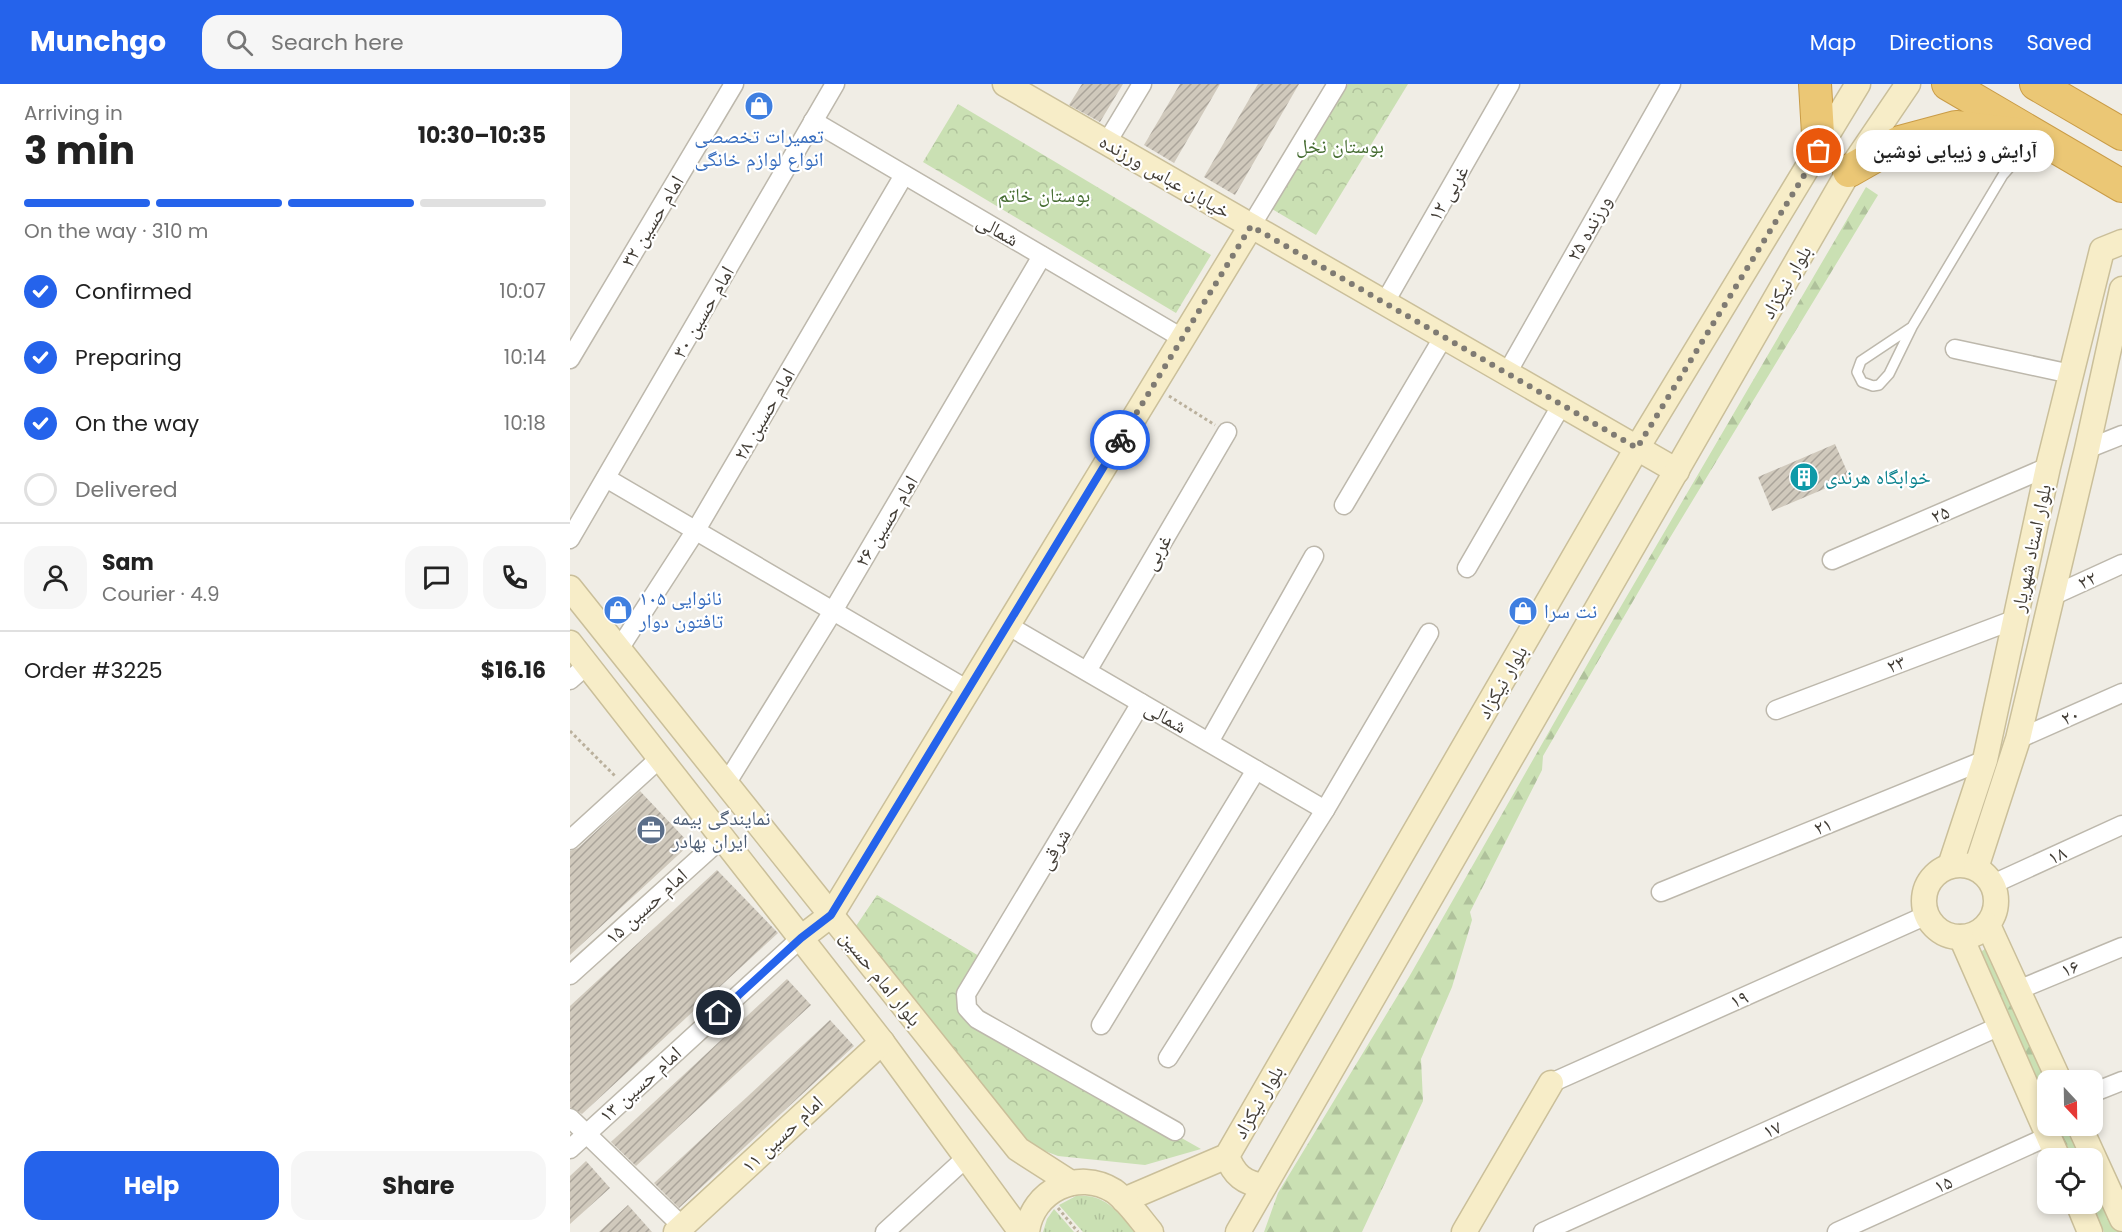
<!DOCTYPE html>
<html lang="en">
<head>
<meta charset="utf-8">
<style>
  body { margin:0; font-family:Poppins,"Noto Naskh Arabic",sans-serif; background:#f6f6f6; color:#222; height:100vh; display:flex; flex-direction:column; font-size:22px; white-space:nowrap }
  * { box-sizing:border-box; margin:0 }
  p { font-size:20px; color:#767676 }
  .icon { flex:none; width:33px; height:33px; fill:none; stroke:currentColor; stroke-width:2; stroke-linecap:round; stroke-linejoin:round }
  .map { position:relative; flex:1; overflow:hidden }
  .panel { display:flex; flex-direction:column; background:#fff; width:570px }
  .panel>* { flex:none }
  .needle { width:39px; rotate:158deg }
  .controls { position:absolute; left:1467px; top:986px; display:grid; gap:12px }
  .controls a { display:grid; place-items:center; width:66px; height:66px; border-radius:12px; background:#fff; box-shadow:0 3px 9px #0003; font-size:30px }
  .pin { position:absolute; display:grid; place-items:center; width:51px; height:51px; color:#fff; margin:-26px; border:3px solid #fff; border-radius:50%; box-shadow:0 2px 6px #0007 }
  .courier { position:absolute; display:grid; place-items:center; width:60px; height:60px; margin:-30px; border:4px solid #2563eb; border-radius:50%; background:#fff; color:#222; box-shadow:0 2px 8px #0007 }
  .bubble { position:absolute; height:42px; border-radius:18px; background:#fff; box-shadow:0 3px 9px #0003; font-size:20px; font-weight:700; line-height:42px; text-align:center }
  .overview em { font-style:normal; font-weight:700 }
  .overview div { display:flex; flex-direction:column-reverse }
  .overview { display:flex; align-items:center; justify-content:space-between; height:102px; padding:0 24px }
  h1 { font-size:39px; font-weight:700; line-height:45px }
  .bar { display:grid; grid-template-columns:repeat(4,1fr); gap:9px 6px; align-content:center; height:72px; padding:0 24px }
  .bar i { height:8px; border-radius:4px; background:#e0e0e0 }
  .bar .active { background:#2563eb }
  .bar p { grid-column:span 4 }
  .line { display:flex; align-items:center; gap:15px; padding:0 24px; border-top:2px solid #e0e0e0 }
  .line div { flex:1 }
  .round { display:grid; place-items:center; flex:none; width:63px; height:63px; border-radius:18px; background:#f6f6f6 }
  ol { padding:0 24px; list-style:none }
  li { display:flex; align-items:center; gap:18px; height:66px }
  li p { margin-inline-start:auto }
  li .icon { padding:6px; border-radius:50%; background:#2563eb; color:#fff; stroke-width:4 }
  li:last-child { color:#767676 }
  li i { width:33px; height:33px; border:3px solid #e0e0e0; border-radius:50% }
  .primary-button { display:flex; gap:12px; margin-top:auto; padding:12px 24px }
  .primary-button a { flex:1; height:69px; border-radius:18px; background:#2563eb; color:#fff; font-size:24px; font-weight:700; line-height:69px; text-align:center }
  .primary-button a+a { background:#f6f6f6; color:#222 }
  header { display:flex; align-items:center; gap:36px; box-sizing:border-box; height:84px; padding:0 30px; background:#2563eb; color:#fff }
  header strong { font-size:28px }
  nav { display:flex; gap:33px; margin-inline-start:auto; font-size:21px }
  .search { width:420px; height:54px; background:#f6f6f6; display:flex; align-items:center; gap:15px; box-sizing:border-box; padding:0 21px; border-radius:18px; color:#767676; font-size:22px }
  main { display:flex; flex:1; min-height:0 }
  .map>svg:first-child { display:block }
</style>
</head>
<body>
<header>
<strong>Munchgo</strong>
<div class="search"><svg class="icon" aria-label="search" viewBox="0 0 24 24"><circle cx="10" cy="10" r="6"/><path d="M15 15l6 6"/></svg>Search here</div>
<nav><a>Map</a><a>Directions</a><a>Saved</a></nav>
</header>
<main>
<section class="panel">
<div class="overview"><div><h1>3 min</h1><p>Arriving in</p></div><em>10:30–10:35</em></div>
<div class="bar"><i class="active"></i><i class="active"></i><i class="active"></i><i></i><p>On the way · 310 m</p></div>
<ol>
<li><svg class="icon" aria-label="check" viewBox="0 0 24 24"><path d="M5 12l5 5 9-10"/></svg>Confirmed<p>10:07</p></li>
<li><svg class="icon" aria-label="check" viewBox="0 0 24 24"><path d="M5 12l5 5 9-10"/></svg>Preparing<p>10:14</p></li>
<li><svg class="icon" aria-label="check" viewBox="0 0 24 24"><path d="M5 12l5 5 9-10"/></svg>On the way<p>10:18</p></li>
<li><i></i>Delivered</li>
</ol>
<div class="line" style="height:108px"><a class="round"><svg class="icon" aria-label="person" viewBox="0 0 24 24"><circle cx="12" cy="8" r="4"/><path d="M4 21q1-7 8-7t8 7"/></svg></a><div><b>Sam</b><p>Courier · 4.9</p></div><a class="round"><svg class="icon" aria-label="chat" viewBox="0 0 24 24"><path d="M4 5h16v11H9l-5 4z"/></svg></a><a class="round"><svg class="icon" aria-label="phone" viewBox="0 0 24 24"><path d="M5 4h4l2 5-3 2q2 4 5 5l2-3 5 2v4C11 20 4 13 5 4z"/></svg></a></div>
<div class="line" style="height:78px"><div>Order #3225</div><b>$16.16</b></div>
<div class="primary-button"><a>Help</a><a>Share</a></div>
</section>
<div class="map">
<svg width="1552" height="1148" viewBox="0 0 1552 1148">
  <defs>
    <pattern id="grass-tufts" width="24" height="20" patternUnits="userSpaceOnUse" patternTransform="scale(1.5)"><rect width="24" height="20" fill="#cae0b3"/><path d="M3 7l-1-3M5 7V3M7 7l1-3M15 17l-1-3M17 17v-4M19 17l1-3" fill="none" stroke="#afc19b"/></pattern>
    <pattern id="forest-firs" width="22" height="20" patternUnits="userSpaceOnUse" patternTransform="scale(1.5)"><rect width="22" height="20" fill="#cae0b3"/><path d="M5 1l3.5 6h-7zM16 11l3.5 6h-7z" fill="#afc19b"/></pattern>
    <pattern id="park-crowns" width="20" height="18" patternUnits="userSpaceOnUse" patternTransform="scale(1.5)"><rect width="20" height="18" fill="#cae0b3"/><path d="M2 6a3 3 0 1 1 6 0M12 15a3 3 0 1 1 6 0" fill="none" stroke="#afc19b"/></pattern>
    <pattern id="building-hatch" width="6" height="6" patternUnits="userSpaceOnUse" patternTransform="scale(1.5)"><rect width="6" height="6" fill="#d0c9bc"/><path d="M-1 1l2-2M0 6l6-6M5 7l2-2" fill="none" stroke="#aaa49a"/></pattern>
  </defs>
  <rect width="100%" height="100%" fill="#f0ede5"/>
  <g fill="url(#grass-tufts)">
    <path d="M506,1112C535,1109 548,1128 565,1148H513L489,1121Z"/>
    <path d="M484,1125L504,1148H473L477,1135Z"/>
  </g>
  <g fill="url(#forest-firs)">
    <path d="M1296,103L1308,111L1098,457L973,672L972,686L900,828L902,836L882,903L851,975L853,1017L792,1148H694L708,1109L839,893L1033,553Z"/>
    <path d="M1415,865L1424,866L1478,996L1477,1019L1409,869Z"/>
    <path d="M1487,1041H1501L1516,1074H1502Z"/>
    <path d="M1523,1089L1549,1148H1534L1521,1119Z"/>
  </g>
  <g fill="url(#park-crowns)">
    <path d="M778,0H838L746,151L702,125Z"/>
    <path d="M388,20L641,171L606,229L353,78Z"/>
    <path d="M307,811L409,872L399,934L631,1065L575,1081L488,1072L454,1059L286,842Z"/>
  </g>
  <g fill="url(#building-hatch)">
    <path d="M512,0H553L530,38L499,21Z"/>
    <path d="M610,0H650L604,79L574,61Z"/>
    <path d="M688,0H729L665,111L634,93Z"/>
    <path d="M1265,360L1280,394L1202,427L1188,393Z"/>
    <path d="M70,707L120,760L0,871V767L8,764Z"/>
    <path d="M147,786L208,849L12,1030L0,1023V922Z"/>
    <path d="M217,895L241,921L66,1082L41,1058Z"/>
    <path d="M260,936L284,962L109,1124L84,1099Z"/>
    <path d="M16,1077L40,1104L0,1140V1092Z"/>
    <path d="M58,1121L82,1148H29Z"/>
  </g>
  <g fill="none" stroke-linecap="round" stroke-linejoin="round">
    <g stroke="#bdb8ac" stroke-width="12">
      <path id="lane" d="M1342,243L1319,290L1309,301L1303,302L1292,298L1287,288L1291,277L1342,243L1433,91L1462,58"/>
    </g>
    <g stroke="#bdb8ac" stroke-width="21">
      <g id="street">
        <path d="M243,37L612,254"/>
        <path d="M537,58L572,0"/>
        <path d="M681,142L767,0"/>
        <path d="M815,218L940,0"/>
        <path d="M1385,265L1501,290"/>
        <path d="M0,275L164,0"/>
        <path d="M937,289L1101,0"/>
        <path d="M1517,365L1552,351"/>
        <path d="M36,394L398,606"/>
        <path d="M774,421L874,252"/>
        <path d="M0,455L265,0"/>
        <path d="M1262,476L1478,383"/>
        <path d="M897,484L992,320"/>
        <path d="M1482,512L1552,480"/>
        <path d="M437,541L755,726"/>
        <path d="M49,565L126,446L334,91"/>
        <path d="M517,587L657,348"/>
        <path d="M0,596L17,581"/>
        <path d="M571,619L396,910L397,924L407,935L605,1047"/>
        <path d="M1206,626L1446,535"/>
        <path d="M1448,655L1552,609"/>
        <path d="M639,658L744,472"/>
        <path d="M156,700L263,527L472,172"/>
        <path d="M0,756L90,674"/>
        <path d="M1423,800L1552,741"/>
        <path d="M1091,808L1415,676"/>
        <path d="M0,891L153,753"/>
        <path d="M1448,906L1552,863"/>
        <path d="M531,941L686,686"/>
        <path d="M598,974L755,726L859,549"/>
        <path d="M981,999L1357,831"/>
        <path d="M1522,1009L1552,997"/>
        <path d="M0,1034L112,1142"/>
        <path d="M0,1065L231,854"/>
        <path d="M315,1148L397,1073"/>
        <path d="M973,1148L1430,942"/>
        <path d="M1267,1148L1479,1052"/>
      </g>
    </g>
    <g stroke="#cabf9a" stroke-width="27">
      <g id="secondary">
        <path d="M435,0L1107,387"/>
        <path d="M0,504L448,1065L501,1099"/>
        <path d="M0,559L312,958L451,1148"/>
        <circle cx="1390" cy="817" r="36"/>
        <path d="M1380,782L1415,676L1478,383L1532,166L1552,158"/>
        <path d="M1406,784L1448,655L1517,365L1552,205"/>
        <path d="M1418,841L1489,996"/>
        <path d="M1391,853L1488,1074"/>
        <path d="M231,854L261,831L681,142"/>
        <path d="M1509,1041L1552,1135"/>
        <path d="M657,1072C664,1091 674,1099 694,1102"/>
        <path d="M554,1116L657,1072L1067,364L1288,0"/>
        <path d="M1508,1119L1520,1148"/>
        <path d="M106,1148L312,958"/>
        <path d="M457,1148C462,1107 508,1084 544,1107C558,1117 570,1135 581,1148"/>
        <path d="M668,1148L1279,87L1338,0"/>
        <path d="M894,1148L981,999"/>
      </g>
    </g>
    <g stroke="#c99c47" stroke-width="34">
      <g id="highway">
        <path d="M1245,0L1249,67"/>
        <path d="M1378,0L1552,102"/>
        <path d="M1466,0L1552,50"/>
        <path d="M1279,87L1330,58L1386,43L1454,51"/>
      </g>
    </g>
    <g stroke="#bab09c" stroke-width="3" stroke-dasharray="3 3" stroke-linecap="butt">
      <path d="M599,312L645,341"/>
      <path d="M0,647L45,692"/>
      <path d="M488,1124L508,1148"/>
    </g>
    <use href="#lane" stroke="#fff" stroke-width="9"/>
    <use href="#street" stroke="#fff" stroke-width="18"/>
    <use href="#secondary" stroke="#f7edc8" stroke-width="24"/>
    <use href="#highway" stroke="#ebc775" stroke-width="32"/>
  </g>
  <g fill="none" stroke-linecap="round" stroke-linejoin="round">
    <path stroke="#7f7b73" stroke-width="6" stroke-dasharray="0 10.8" d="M550,356L681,142L1067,364L1249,67"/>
    <path stroke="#2563eb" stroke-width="8" d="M149,929L231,854L261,831L550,356"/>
  </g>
  <defs>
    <g id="shop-disc" transform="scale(1.5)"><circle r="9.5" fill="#3f7fe0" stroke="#fff"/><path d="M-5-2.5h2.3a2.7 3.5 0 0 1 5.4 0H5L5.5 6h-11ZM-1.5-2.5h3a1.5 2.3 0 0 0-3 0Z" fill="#fff"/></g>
    <g id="building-disc" transform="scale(1.5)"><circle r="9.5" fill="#0f9aa8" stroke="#fff"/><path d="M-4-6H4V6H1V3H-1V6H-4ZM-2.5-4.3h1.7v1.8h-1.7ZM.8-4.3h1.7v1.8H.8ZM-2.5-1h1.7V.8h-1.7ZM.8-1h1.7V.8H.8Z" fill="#fff"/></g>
    <g id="office-disc" transform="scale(1.5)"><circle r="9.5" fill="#5c6f8a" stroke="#fff"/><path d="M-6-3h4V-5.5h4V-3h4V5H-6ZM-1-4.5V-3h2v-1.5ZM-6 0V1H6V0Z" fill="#fff"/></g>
  </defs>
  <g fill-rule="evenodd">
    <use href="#shop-disc" x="189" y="22"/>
    <use href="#building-disc" x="1234" y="393"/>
    <use href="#shop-disc" x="48" y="526"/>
    <use href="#shop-disc" x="953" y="527"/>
    <use href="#office-disc" x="81" y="746"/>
  </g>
  <g text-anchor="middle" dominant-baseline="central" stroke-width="4.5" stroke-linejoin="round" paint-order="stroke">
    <g font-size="20" fill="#366cbe" stroke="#fff" text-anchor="start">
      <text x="189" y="52" text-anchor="middle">تعمیرات تخصصی<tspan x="189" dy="23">انواع لوازم خانگی</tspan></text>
      <text x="69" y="514">نانوایی ۱۰۵<tspan x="69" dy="23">تافتون دوار</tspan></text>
      <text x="974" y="527">نت سرا</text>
    </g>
    <g font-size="20" fill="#456c31" stroke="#fff">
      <text x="770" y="62">بوستان نخل</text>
      <text x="474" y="111">بوستان خاتم</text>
    </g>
    <g font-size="20" fill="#423d36" stroke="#fff">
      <text transform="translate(595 92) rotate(30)">خیابان عباس ورزنده</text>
      <text transform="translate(878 109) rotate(-60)">غربی ۱۲</text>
      <text transform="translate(82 137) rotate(-59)">امام حسین ۳۲</text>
      <text transform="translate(1019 144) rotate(-61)">ورزنده ۲۵</text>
      <text transform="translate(428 146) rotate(30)">شمالی</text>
      <text transform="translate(1216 198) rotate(-60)">بلوار نیکزاد</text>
      <text transform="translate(133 228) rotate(-60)">امام حسین ۳۰</text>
      <text transform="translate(194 330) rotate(-60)">امام حسین ۲۸</text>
      <text transform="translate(1370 430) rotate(-23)">۲۵</text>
      <text transform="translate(316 437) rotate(-59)">امام حسین ۲۶</text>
      <text transform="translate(1461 464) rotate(-78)">بلوار استاد شهریار</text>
      <text transform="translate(587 468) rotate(-60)">غربی</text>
      <text transform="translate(1517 496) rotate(-25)">۲۲</text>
      <text transform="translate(1326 580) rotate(-21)">۲۳</text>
      <text transform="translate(932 598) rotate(-60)">بلوار نیکزاد</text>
      <text transform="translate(1500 632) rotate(-24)">۲۰</text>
      <text transform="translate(596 633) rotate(30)">شمالی</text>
      <text transform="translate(1253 742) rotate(-22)">۲۱</text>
      <text transform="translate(484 765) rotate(-59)">شرقی</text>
      <text transform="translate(1487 771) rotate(-25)">۱۸</text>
      <text transform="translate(76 822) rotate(-42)">امام حسین ۱۵</text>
      <text transform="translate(1500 884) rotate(-22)">۱۶</text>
      <text transform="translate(311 894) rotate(51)">بلوار امام حسین</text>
      <text transform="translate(1169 915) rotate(-24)">۱۹</text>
      <text transform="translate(70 1000) rotate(-42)">امام حسین ۱۳</text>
      <text transform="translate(688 1018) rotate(-60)">بلوار نیکزاد</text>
      <text transform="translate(1202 1045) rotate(-24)">۱۷</text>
      <text transform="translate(212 1050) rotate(-43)">امام حسین ۱۱</text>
      <text transform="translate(1373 1100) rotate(-24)">۱۵</text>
    </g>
    <g font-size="20" fill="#0d838f" stroke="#fff" text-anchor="start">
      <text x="1255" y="393">خوابگاه هرندی</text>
    </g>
    <g font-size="20" fill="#4e5e75" stroke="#fff" text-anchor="start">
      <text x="102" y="734">نمایندگی بیمه<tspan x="102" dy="23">ایران بهادر</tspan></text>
    </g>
  </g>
</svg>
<div class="controls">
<a><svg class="needle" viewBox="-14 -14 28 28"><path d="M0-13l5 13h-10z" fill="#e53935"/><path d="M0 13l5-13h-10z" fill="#767676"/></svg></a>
<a><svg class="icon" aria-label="locate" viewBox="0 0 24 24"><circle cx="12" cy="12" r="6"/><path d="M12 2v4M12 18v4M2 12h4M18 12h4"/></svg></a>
</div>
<div class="pin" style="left:1249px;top:67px;background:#ea580c"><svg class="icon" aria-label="bag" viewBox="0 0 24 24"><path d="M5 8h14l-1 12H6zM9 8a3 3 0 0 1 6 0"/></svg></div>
<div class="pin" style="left:149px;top:929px;background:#1f2937"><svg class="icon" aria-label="home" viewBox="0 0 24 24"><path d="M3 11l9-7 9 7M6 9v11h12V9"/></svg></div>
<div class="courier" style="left:550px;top:356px"><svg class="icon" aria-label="bike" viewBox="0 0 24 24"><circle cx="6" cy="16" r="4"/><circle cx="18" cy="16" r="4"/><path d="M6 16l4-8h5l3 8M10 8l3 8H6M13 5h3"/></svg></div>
<div class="bubble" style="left:1286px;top:46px;width:198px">آرایش و زیبایی نوشین</div>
</div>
</main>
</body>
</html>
